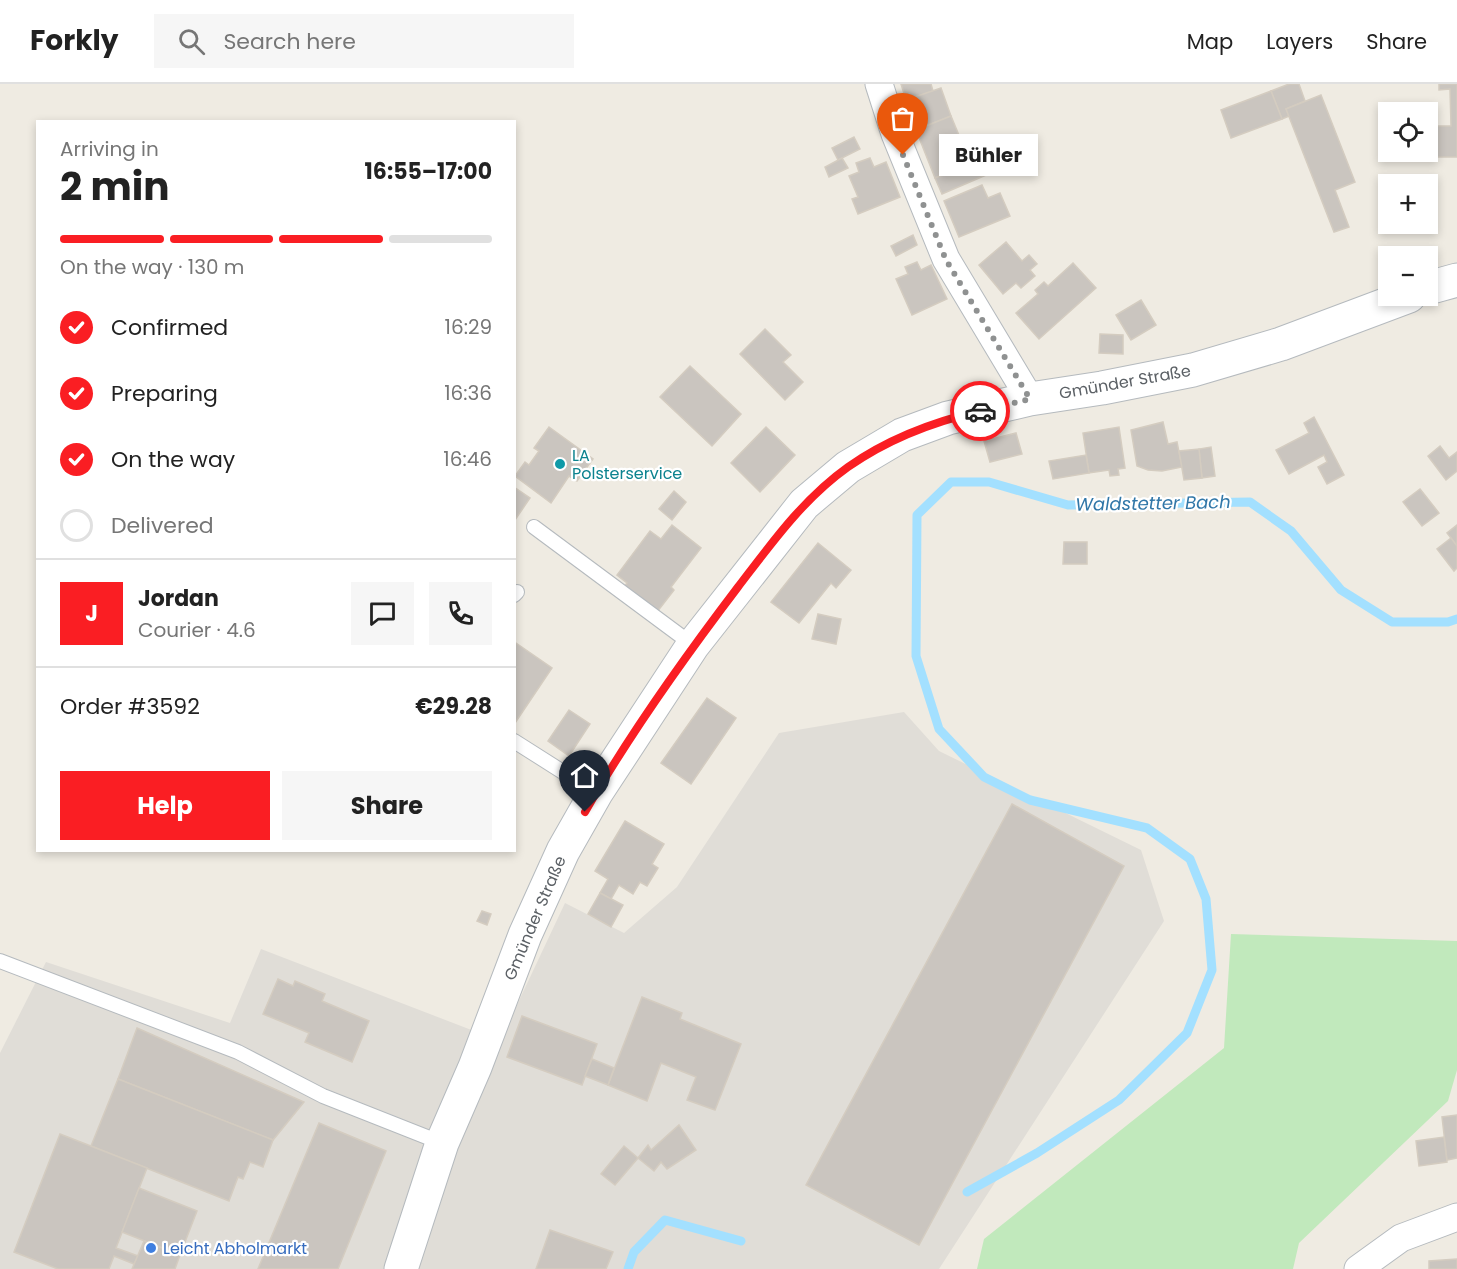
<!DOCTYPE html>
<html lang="en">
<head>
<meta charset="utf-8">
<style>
  body { margin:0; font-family:Poppins,sans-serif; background:#f6f6f6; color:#222; height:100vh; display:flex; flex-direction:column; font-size:22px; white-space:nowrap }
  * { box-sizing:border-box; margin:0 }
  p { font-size:20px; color:#767676 }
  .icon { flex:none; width:33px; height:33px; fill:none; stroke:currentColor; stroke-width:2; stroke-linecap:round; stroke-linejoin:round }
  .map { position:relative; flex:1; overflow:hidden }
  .panel { position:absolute; left:36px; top:36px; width:480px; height:732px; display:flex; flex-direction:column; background:#fff; border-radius:0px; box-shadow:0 3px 9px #0003 }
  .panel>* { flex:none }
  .controls { position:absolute; left:1378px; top:18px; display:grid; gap:12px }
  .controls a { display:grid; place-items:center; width:60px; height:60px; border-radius:0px; background:#fff; box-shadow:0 3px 9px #0003; font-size:30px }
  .pin { position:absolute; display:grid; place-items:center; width:51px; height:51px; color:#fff; margin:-62px -26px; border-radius:50% 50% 50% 0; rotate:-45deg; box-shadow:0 0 6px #0007 }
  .pin .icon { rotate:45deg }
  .courier { position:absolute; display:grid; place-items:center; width:60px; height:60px; margin:-30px; border:4px solid #fa1e23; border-radius:50%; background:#fff; color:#222; box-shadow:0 2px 8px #0007 }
  .bubble { position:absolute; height:42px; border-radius:0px; background:#fff; box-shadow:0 3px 9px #0003; font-size:20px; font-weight:700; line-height:42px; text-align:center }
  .overview em { font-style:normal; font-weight:700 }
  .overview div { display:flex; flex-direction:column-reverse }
  .overview { display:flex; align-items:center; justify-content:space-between; height:102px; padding:0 24px }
  h1 { font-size:39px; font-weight:700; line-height:45px }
  .bar { display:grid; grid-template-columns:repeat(4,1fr); gap:9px 6px; align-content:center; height:72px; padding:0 24px }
  .bar i { height:8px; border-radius:4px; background:#e0e0e0 }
  .bar .active { background:#fa1e23 }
  .bar p { grid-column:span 4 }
  .line { display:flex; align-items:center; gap:15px; padding:0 24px; border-top:2px solid #e0e0e0 }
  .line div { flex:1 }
  .round { display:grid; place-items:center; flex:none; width:63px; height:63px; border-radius:0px; background:#f6f6f6 }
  ol { padding:0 24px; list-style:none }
  li { display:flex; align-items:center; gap:18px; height:66px }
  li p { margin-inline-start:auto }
  li .icon { padding:6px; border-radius:50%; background:#fa1e23; color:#fff; stroke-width:4 }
  li:last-child { color:#767676 }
  li i { width:33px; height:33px; border:3px solid #e0e0e0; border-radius:50% }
  .primary-button { display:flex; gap:12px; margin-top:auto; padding:12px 24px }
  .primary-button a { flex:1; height:69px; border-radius:0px; background:#fa1e23; color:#fff; font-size:24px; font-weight:700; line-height:69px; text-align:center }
  .primary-button a+a { background:#f6f6f6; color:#222 }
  header { display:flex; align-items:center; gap:36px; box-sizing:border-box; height:84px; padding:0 30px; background:#fff; border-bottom:2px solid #e0e0e0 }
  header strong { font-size:28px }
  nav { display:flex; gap:33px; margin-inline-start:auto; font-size:21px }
  .search { width:420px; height:54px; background:#f6f6f6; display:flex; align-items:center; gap:15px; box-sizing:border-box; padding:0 21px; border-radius:0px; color:#767676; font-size:22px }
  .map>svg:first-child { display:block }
</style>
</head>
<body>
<header>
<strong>Forkly</strong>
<div class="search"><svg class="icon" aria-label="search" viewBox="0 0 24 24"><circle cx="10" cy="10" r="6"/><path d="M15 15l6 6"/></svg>Search here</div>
<nav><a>Map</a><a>Layers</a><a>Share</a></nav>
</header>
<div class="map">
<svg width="1457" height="1185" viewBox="0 0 1457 1185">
  <rect width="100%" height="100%" fill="#efebe2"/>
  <path fill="#e0ddd7" d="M904,628L939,667L1141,766L1164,837L939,1185H0V969L46,878L230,939L261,865L500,957L565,819L624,849L677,803L779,649Z"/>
  <path fill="#c1e9bc" d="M1231,850L1457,857V986L1448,1017L1299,1159L1293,1185H977L984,1155L1224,964Z"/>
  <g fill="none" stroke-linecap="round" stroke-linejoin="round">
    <g stroke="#a3e0ff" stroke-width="9">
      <path d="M967,1108L1037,1069L1119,1016L1187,949L1212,886L1206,815L1190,775L1147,744L1030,716L984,693L939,645L916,572L917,431L951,398H989L1068,421L1250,418L1291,447L1341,506L1392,538H1448L1457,535"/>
      <path d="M628,1185L634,1168L665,1136L741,1157"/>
    </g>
  </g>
  <g fill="#cac5bf" stroke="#d4ccc0" stroke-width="1.5">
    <path d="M901,0H931L933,7L906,16Z"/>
    <path d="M1289,0H1299L1305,17L1286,25L1289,32L1282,35L1271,7Z"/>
    <path d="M1439,0H1457V73H1436V42H1451L1450,5L1439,6Z"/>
    <path d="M941,4L951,32L916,46L906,16Z"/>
    <path d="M1271,7L1282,35L1231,54L1221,26Z"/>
    <path d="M1321,11L1355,98L1335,106L1349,143L1334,148L1286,25Z"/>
    <path d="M951,32L971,80L935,94L916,46Z"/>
    <path d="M854,53L860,65L838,76L832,64Z"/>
    <path d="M842,74L848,84L829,93L825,83Z"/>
    <path d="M870,74L874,83L886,78L900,113L858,130L852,115L858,113L849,92L859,88L856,79Z"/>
    <path d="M980,76L986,91L942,110L935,94Z"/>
    <path d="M982,101L988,114L1000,109L1010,132L959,153L944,117Z"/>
    <path d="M913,151L917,161L896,172L891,162Z"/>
    <path d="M1006,158L1022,177L1029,171L1037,180L1030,186L1035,192L1021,204L1016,199L1003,210L979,181Z"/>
    <path d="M917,178L921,186L931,181L947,215L912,231L896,195L908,190L905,183Z"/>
    <path d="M1073,179L1096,204L1039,255L1016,229L1038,210L1035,206L1044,198L1048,202Z"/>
    <path d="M1141,216L1156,241L1131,256L1116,231Z"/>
    <path d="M765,245L791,271L783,278L803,298L785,316L740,270Z"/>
    <path d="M1100,250L1123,251V270L1099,269Z"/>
    <path d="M690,282L741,330L712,362L660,313Z"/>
    <path d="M1314,333L1344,391L1327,400L1318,383L1327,378L1324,371L1289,390L1276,366L1309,349L1304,339Z"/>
    <path d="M1163,338L1168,360L1177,358L1182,383L1162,387L1148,386L1137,382L1131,346Z"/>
    <path d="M549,343L593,375L577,397L569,392L551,419L515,392L525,378L529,381L539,367L534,364Z"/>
    <path d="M766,343L795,371L760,408L731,379Z"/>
    <path d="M1119,343L1125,384L1118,385L1119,391L1110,392L1109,386L1089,389L1083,349Z"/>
    <path d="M1016,349L1022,370L990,378L984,357Z"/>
    <path d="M1440,362L1449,374L1457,368V387L1446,396L1428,372Z"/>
    <path d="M1211,363L1215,392L1202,394L1199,365Z"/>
    <path d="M1199,365L1202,394L1184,396L1179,367Z"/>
    <path d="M1086,371L1089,389L1053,395L1049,377Z"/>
    <path d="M514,403L530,414L515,436H514Z"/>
    <path d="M1420,405L1439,429L1422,442L1403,418Z"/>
    <path d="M674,407L686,418L672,436L659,425Z"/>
    <path d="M672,441L701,464L671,503L674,506L657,528L624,503L627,499L617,491L650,447L661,455Z"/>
    <path d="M1457,441V462L1447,449Z"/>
    <path d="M1451,454L1457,462V484L1454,487L1437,465Z"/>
    <path d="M1064,458H1087V480H1063Z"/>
    <path d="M818,459L851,486L836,504L831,499L799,539L771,518Z"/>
    <path d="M818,530L841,535L836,560L812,555Z"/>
    <path d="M516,559L552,584L515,639L514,561Z"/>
    <path d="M707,614L736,634L691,700L661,679Z"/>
    <path d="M569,626L590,640L569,672L548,657Z"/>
    <path d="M1012,720L1124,782L919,1161L806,1101Z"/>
    <path d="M625,737L664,760L652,780L658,784L647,802L640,798L633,810L619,801L611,815L600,809L608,795L595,787Z"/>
    <path d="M600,809L623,821L611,843L588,830Z"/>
    <path d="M482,827L491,830L487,841L477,837Z"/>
    <path d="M278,895L293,902L295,897L325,910L322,917L369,937L352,978L305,958L309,949L263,930Z"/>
    <path d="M642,913L682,929L680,935L741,960L715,1026L687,1016L696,993L661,979L647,1017L608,1001Z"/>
    <path d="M522,932L597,960L582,1001L507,973Z"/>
    <path d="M137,944L304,1018L273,1056L118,995Z"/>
    <path d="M592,975L614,984L608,1001L585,992Z"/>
    <path d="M118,995L273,1056L263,1083L250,1078L243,1095L238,1093L229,1117L91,1062Z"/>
    <path d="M1457,1031V1074L1447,1076L1442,1033Z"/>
    <path d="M319,1039L386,1067L338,1185H258Z"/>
    <path d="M679,1041L696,1066L667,1085L661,1078L654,1087L638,1074L648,1061L651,1066Z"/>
    <path d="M60,1050L147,1084L116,1164L138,1172L134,1180L114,1172L109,1185H58L14,1168Z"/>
    <path d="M1444,1053L1447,1078L1419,1082L1416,1057Z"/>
    <path d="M624,1062L638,1074L615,1101L601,1090Z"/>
    <path d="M139,1104L197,1127L180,1171L122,1148Z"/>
    <path d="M550,1146L613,1168L606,1185H536Z"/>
    <path d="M144,1157L180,1171L175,1185H132Z"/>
    <path d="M1457,1175V1185H1429V1177Z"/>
  </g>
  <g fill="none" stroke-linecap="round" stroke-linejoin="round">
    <g stroke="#b5babe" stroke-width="16">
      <g id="service">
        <path d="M534,443L693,561"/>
        <path d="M514,511L517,508"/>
        <path d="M514,657L596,709"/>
        <path d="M0,877L238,968L323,1012L442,1059"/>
      </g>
    </g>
    <g stroke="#b5babe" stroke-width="29">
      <g id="minor">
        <path d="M879,0L895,50L946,175L1030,315"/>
        <path d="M1358,1185L1401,1154L1457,1133"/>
      </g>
    </g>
    <g stroke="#b5babe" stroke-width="35">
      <g id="tertiary">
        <path d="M1428,204L1457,196"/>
        <path d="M401,1185L442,1059L475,983L525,851L563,767L596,709L693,561L804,420L848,383L902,351L948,334L1030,315L1102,304L1193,286L1281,260L1409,212"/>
      </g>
    </g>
    <use href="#service" stroke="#fff" stroke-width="14"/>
    <use href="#minor" stroke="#fff" stroke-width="27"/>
    <use href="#tertiary" stroke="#fff" stroke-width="33"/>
  </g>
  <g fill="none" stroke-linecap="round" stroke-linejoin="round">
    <path stroke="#8f9191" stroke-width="6" stroke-dasharray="0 10.8" d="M903,71L946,176L1030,315L980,327"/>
    <path stroke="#fa1e23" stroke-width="8" d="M585,728C629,651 684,574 738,503C771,460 803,415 848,383C888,355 932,338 980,327"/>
  </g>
  <circle fill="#0f9aa8" stroke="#fff" stroke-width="2" cx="560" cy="380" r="6"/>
  <circle fill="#3f7fe0" stroke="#fff" stroke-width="2" cx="151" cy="1164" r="6"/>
  <g text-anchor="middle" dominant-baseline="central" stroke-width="4.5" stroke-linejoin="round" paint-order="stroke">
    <g font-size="16" fill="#5b6065" stroke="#fff">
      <text transform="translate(1125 298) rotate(-10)">Gmünder Straße</text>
      <text transform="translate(535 834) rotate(-67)">Gmünder Straße</text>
    </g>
    <g font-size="16" fill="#0d838f" stroke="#fff" text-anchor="start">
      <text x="572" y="371">LA<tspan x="572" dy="18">Polsterservice</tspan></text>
    </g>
    <g font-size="16" fill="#366cbe" stroke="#fff" text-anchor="start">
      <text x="163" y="1164">Leicht Abholmarkt</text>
    </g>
    <g font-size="18" font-style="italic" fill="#3177a8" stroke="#fff">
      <text transform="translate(1153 419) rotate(-1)">Waldstetter Bach</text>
    </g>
  </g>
</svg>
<div class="controls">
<a><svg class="icon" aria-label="locate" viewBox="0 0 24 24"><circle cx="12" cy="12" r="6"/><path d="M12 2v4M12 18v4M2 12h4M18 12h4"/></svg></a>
<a>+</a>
<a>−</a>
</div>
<div class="pin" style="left:903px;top:71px;background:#ea580c"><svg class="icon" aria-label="bag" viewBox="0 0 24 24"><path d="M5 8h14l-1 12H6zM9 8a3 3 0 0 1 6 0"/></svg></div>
<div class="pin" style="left:585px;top:728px;background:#1f2937"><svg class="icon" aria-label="home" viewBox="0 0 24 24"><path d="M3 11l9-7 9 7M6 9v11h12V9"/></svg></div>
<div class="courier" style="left:980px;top:327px"><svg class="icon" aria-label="car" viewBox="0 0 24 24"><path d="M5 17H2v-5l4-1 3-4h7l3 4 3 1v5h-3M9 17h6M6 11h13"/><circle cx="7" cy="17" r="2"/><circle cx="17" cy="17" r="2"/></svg></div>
<div class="bubble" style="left:939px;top:50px;width:99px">Bühler</div>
<section class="panel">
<div class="overview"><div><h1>2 min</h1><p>Arriving in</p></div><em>16:55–17:00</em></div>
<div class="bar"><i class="active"></i><i class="active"></i><i class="active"></i><i></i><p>On the way · 130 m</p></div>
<ol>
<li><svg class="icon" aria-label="check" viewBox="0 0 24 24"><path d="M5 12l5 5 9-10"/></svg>Confirmed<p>16:29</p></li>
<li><svg class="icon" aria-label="check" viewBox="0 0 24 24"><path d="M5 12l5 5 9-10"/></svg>Preparing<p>16:36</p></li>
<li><svg class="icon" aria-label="check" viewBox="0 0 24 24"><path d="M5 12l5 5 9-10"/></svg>On the way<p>16:46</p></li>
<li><i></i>Delivered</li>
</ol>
<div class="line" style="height:108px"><b class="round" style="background:#fa1e23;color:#fff">J</b><div><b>Jordan</b><p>Courier · 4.6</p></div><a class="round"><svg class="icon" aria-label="chat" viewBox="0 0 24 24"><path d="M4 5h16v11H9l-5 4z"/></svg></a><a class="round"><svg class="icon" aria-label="phone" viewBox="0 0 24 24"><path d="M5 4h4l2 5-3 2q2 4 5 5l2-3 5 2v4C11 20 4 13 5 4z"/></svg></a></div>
<div class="line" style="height:78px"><div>Order #3592</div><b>€29.28</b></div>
<div class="primary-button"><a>Help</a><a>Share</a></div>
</section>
</div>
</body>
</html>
